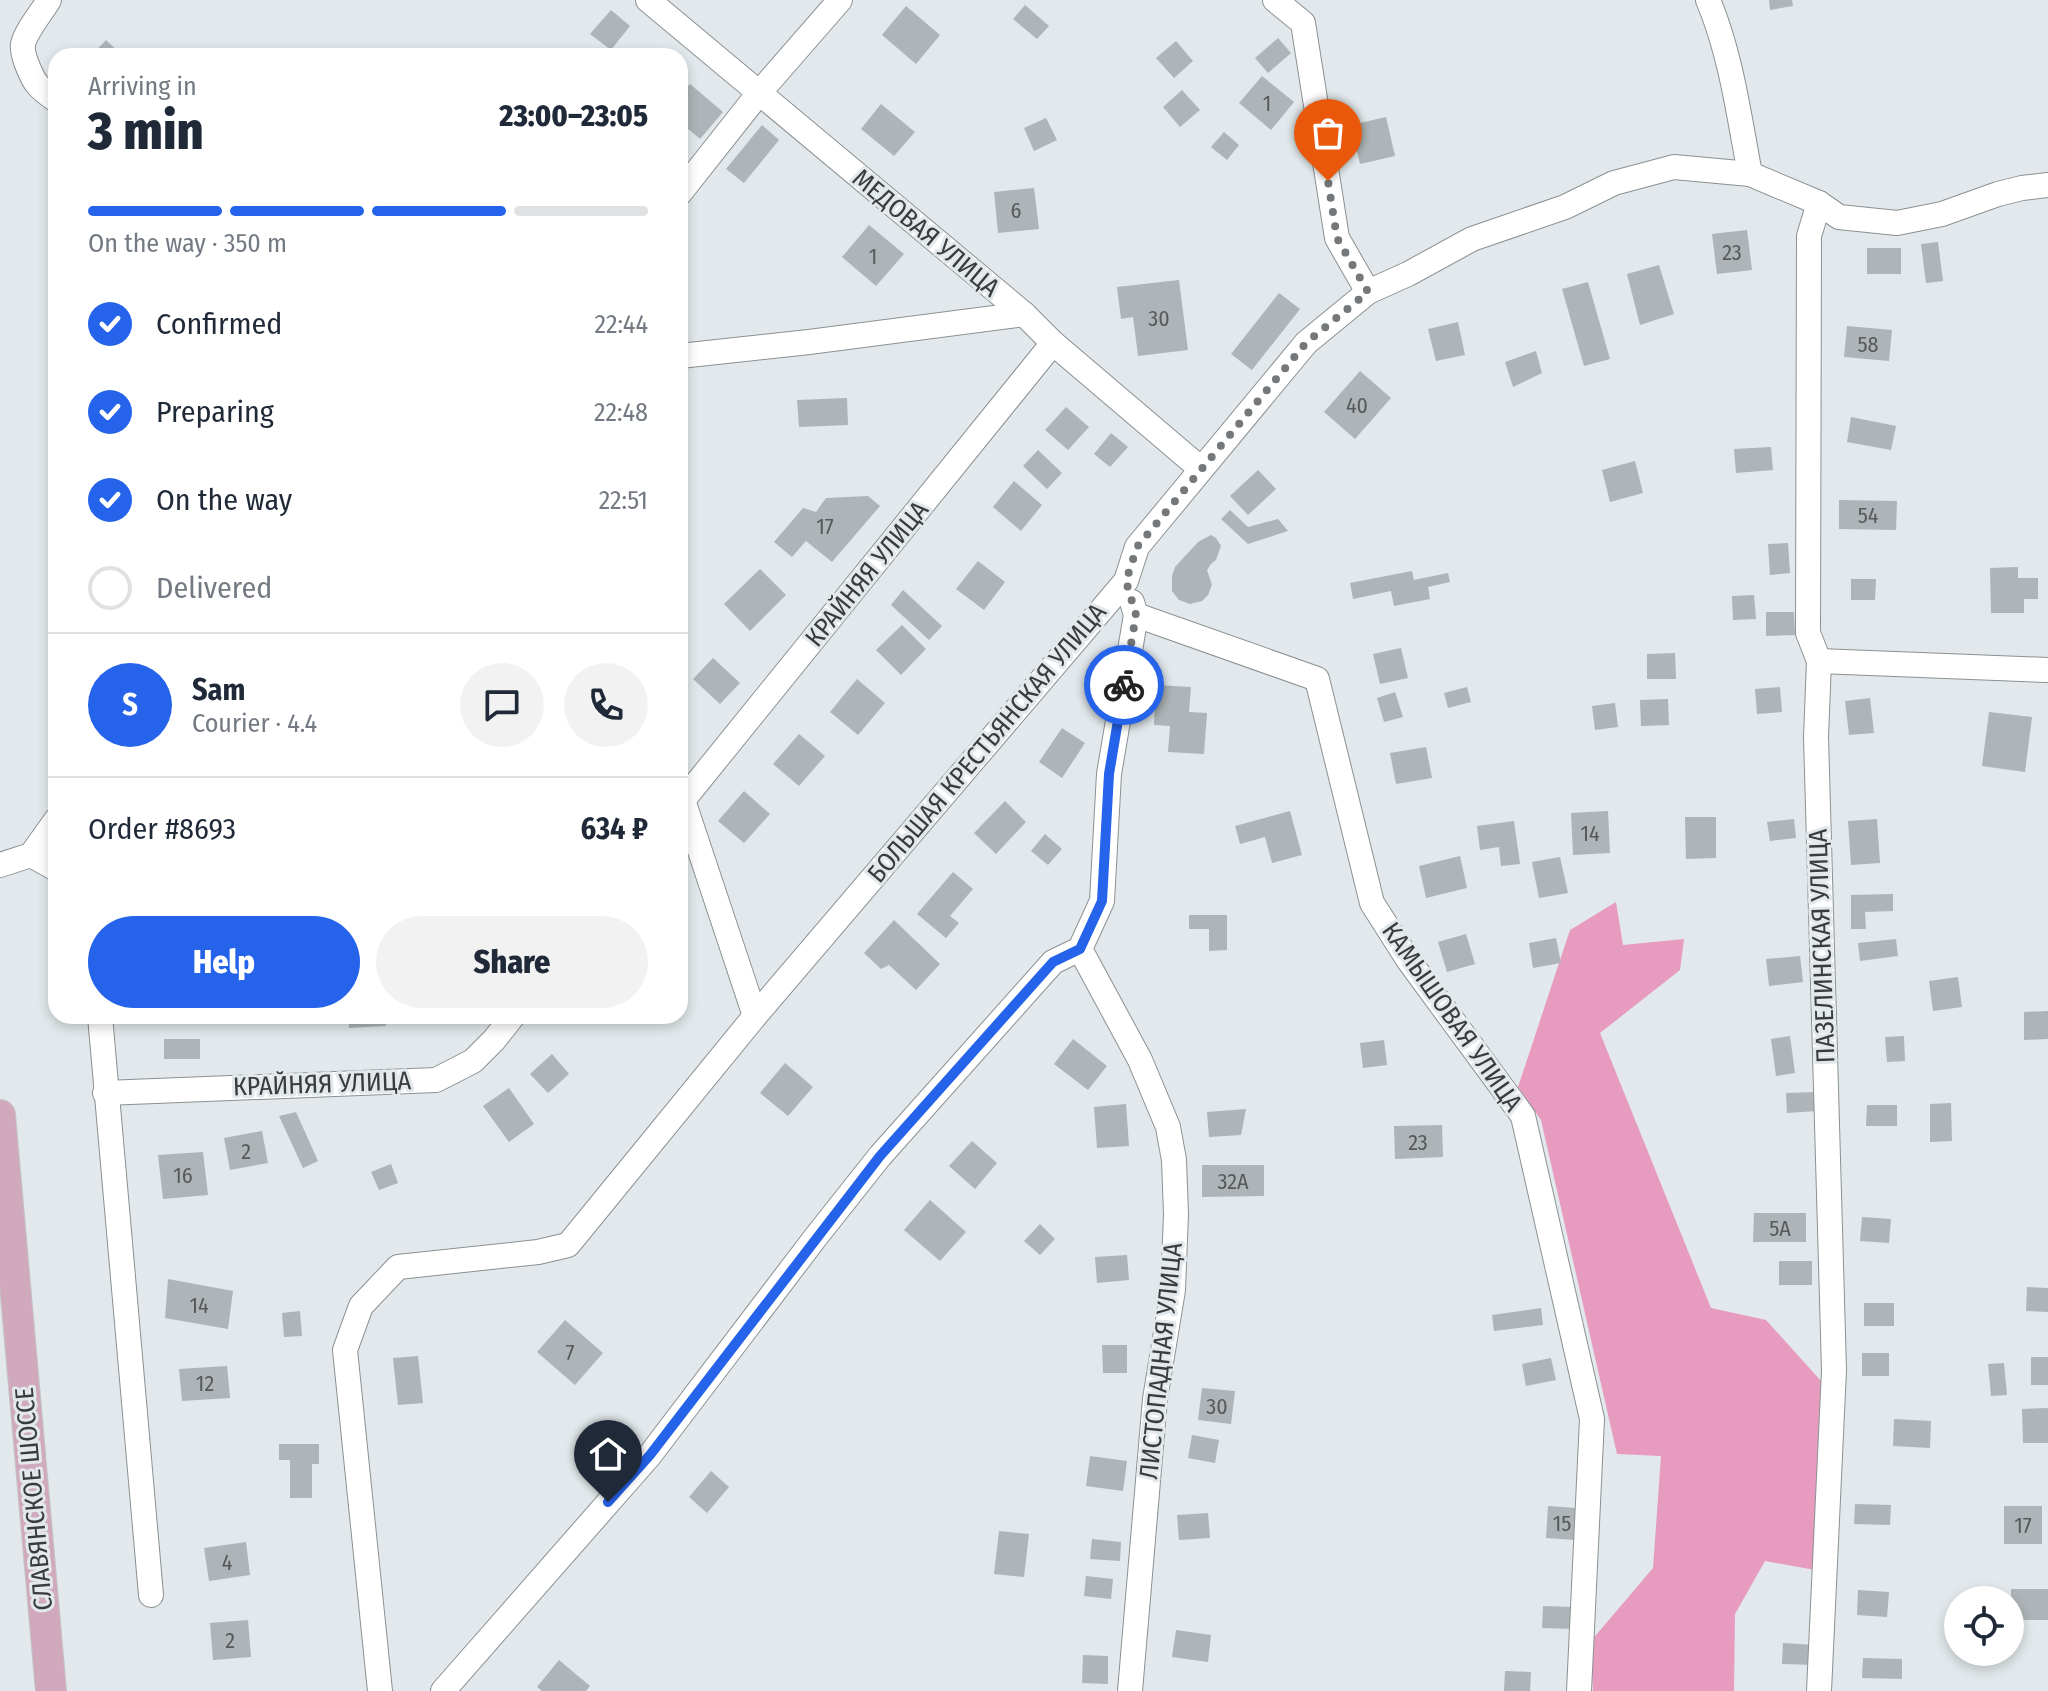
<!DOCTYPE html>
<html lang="en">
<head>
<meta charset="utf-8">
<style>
  body { margin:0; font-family:"Fira Sans Condensed",sans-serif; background:#f2f2f3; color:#1f2937; height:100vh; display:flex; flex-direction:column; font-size:30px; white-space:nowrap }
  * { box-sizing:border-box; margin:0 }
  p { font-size:26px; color:#747a83 }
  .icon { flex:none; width:44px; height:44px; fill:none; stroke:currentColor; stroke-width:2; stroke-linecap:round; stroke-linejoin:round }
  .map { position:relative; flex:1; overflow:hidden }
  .sheet { position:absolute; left:48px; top:48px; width:640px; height:976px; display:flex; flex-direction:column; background:#fff; border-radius:24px; box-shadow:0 4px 12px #0003 }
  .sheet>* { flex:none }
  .tools { position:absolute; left:1944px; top:1586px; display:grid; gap:16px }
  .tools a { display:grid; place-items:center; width:80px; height:80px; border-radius:50%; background:#fff; box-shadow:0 4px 12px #0003; font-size:40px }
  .pin { position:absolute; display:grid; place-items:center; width:68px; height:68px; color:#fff; margin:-82px -34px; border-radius:50% 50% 50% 0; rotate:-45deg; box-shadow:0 0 8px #0007 }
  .pin .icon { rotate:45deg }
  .courier { position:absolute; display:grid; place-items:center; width:80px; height:80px; margin:-40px; border:6px solid #2563eb; border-radius:50%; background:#fff; color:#222; box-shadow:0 2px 10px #0007 }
  .overview em { font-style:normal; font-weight:800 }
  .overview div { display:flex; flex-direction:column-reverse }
  .overview { display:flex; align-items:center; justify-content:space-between; height:136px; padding:0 40px }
  h1 { font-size:52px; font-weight:800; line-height:60px }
  .bar { display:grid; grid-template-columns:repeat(4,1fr); gap:12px 8px; align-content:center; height:96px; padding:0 40px }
  .bar i { height:10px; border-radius:6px; background:#e0e1e3 }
  .bar .on { background:#2563eb }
  .bar p { grid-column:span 4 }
  .line { display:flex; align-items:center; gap:20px; padding:0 40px; border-top:2px solid #e0e1e3 }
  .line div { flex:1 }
  .round { display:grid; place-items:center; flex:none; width:84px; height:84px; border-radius:42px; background:#f2f2f3 }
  ol { padding:0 40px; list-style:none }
  li { display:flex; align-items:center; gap:24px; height:88px }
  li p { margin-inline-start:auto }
  li .icon { padding:8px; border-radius:50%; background:#2563eb; color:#fff; stroke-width:4 }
  li:last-child { color:#747a83 }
  li i { width:44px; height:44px; border:4px solid #e0e1e3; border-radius:50% }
  .button { display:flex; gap:16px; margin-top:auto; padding:16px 40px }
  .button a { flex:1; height:92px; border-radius:48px; background:#2563eb; color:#fff; font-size:32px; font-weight:800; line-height:92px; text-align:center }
  .button a+a { background:#f2f2f3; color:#1f2937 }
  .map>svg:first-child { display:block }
</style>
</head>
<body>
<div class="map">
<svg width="2048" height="1691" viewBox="0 0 2048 1691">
  <rect width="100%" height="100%" fill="#e2e8eb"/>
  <path fill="#e69bbf" d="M1616,902L1623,945L1684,939L1680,970L1600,1033L1711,1308L1766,1320L1822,1382L1818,1446L1815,1570L1765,1561L1735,1614L1734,1691H1593L1591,1641L1653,1568L1661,1456L1617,1454L1541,1120L1518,1087L1570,930Z"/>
  <g fill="#aeb4b7">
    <path d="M1769,0H1792L1793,6L1770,10Z"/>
    <path d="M1025,5L1049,26L1037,39L1013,19Z"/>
    <path d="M906,6L940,35L916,64L882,35Z"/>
    <path d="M611,10L630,26L611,50L590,34Z"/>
    <path d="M1278,38L1291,53L1268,73L1255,58Z"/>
    <path d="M106,40L123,56H91Z"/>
    <path d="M1176,41L1193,61L1174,78L1156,58Z"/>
    <path d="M1262,76L1294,102L1271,130L1239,103Z"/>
    <path d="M690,84L723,112L700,139L680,122V95Z"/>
    <path d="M1182,90L1200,110L1180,127L1163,107Z"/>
    <path d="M881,104L915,132L894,156L861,129Z"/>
    <path d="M1386,117L1395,156L1360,164L1351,125Z"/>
    <path d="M1046,118L1057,140L1034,151L1024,128Z"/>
    <path d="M762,125L779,140L744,183L726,169Z"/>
    <path d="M1224,132L1239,145L1227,160L1211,147Z"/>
    <path d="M1034,188L1039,229L998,233L994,192Z"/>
    <path d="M869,225L904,254L876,286L842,257Z"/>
    <path d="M1747,230L1752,270L1717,274L1712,234Z"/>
    <path d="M1938,242L1943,281L1926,283L1921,244Z"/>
    <rect x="1867" y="248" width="34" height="26"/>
    <path d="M1659,265L1674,314L1640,325L1627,274Z"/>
    <path d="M1179,280L1188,350L1138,356L1133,317L1121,319L1117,287Z"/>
    <path d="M1588,282L1610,359L1584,366L1562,289Z"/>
    <path d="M1279,293L1300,309L1252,370L1231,354Z"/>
    <path d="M1458,322L1465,355L1436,361L1428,329Z"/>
    <path d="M1847,326L1892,330L1889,361L1844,357Z"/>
    <path d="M1536,351L1542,373L1513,387L1505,362Z"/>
    <path d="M1360,371L1391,398L1355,439L1324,412Z"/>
    <path d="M847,398L848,425L799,427L797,400Z"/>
    <path d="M1066,407L1089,427L1068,450L1045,430Z"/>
    <path d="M1851,417L1896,426L1891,450L1847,442Z"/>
    <path d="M1111,433L1128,447L1110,467L1094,454Z"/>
    <path d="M1771,447L1773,470L1736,473L1734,449Z"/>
    <path d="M1038,450L1062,473L1047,489L1023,466Z"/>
    <path d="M1635,461L1643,493L1610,502L1602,470Z"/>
    <path d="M1258,470L1276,489L1248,515L1230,496Z"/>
    <path d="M1014,481L1042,505L1021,531L993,507Z"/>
    <path d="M868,496L880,506L832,562L806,541L792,557L774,542L803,508L816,512L826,498Z"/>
    <path d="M1839,500L1897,501L1896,530L1839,529Z"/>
    <path d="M1230,510L1248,527L1278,519L1288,531L1248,544L1221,519Z"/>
    <path d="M1211,535L1216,538L1221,546L1216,560L1211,564L1207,570L1212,585L1208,595L1202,601L1190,604L1179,600L1172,591V576L1175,567L1198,542Z"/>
    <path d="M1788,543L1790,573L1770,575L1768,544Z"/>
    <path d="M978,561L1005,582L984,610L956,589Z"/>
    <path d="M2018,567V578H2038V599H2024V613H1991L1990,568Z"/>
    <path d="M760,569L786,595L750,631L724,604Z"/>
    <path d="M1412,571L1414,580L1448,573L1450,582L1428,587L1430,599L1394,606L1391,591L1353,599L1350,583Z"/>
    <path d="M1851,579H1876L1875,600H1851Z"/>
    <path d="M903,590L942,626L929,640L891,605Z"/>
    <path d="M1754,595L1756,619L1733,620L1732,596Z"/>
    <path d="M1766,612H1794L1795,635L1766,636Z"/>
    <path d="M902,625L926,649L901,675L876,650Z"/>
    <path d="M1401,648L1408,678L1380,684L1373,654Z"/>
    <path d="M1675,653L1676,679H1647V654Z"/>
    <path d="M713,658L740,683L720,704L693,679Z"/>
    <path d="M857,679L885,703L858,735L830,712Z"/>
    <path d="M1156,685L1191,687L1189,712L1207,713L1204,754L1168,752L1170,726L1154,725Z"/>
    <path d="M1467,687L1471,702L1448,708L1444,693Z"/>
    <path d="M1780,687L1782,712L1757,714L1755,689Z"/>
    <path d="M1395,692L1403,717L1384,722L1377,698Z"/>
    <path d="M1870,698L1874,733L1849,735L1845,701Z"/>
    <path d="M1668,699L1669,725L1641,726L1640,700Z"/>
    <path d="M1615,703L1618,727L1595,730L1592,706Z"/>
    <path d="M1989,712L2032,717L2025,772L1982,766Z"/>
    <path d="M1062,728L1085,743L1062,778L1039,762Z"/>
    <path d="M799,734L825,756L799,786L773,764Z"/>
    <path d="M1426,747L1432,778L1396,784L1390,753Z"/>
    <path d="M744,791L770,814L744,843L718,821Z"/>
    <path d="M1005,801L1026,822L996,854L974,833Z"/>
    <path d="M1290,811L1302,855L1272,863L1265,837L1240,844L1235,826Z"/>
    <path d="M1608,811L1610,853L1573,855L1571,813Z"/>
    <path d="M1685,817H1716V858L1686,859Z"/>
    <path d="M1794,819L1796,838L1770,841L1767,822Z"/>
    <path d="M1877,819L1880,863L1851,865L1848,821Z"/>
    <path d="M1514,821L1520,864L1501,866L1499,847L1480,850L1477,826Z"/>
    <path d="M1045,834L1062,849L1048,865L1031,851Z"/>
    <path d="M1460,856L1467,888L1426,898L1419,866Z"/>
    <path d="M1560,857L1568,893L1539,898L1532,862Z"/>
    <path d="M953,872L973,889L950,916L959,923L946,938L917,914Z"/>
    <path d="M1893,894V911L1865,912L1866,929H1851V895Z"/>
    <path d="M1189,915H1227V950L1209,951V929H1189Z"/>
    <path d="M894,920L940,964L916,990L889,965L881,969L864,953Z"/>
    <path d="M1466,934L1475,964L1447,972L1438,942Z"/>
    <path d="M1556,938L1561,963L1533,968L1529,943Z"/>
    <path d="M1896,939L1898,956L1860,961L1858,943Z"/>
    <path d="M1800,956L1803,982L1769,986L1766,959Z"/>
    <path d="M1958,977L1962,1007L1933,1011L1929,981Z"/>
    <path d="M2048,1011V1039L2024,1040V1012Z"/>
    <path d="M348,1016H385L386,1026L349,1028Z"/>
    <path d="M1790,1036L1795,1073L1776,1076L1771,1039Z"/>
    <path d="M1904,1036L1905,1061L1887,1062L1885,1037Z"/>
    <rect x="164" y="1039" width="36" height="20"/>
    <path d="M1073,1039L1107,1066L1088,1090L1054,1064Z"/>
    <path d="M1384,1040L1387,1065L1363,1068L1360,1043Z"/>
    <path d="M552,1054L569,1074L548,1093L530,1074Z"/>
    <path d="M785,1063L813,1087L788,1116L760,1093Z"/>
    <path d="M509,1088L534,1124L509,1142L483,1106Z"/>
    <path d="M1816,1092L1817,1111L1787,1113L1786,1093Z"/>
    <path d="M1951,1103L1952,1141L1930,1142V1104Z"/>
    <path d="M1126,1104L1129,1146L1097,1148L1094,1107Z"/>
    <path d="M1867,1105H1897V1126H1866Z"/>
    <path d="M1246,1109L1241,1135L1209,1137L1207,1112Z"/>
    <path d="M296,1112L318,1161L303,1168L279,1116Z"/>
    <path d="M1442,1125L1443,1157L1395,1159L1394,1126Z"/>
    <path d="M262,1131L268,1163L230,1170L224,1138Z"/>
    <path d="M972,1141L997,1163L975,1189L949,1166Z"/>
    <path d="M203,1152L208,1195L163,1199L158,1155Z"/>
    <path d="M391,1164L398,1183L379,1190L371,1172Z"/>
    <path d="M1202,1165H1264V1196L1202,1197Z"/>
    <path d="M930,1200L966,1232L940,1261L904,1230Z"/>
    <path d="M1754,1213H1806V1242H1753Z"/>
    <path d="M1862,1217L1891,1219L1889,1243L1860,1241Z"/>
    <path d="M1040,1224L1055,1239L1040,1255L1024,1241Z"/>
    <path d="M1127,1255L1129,1280L1097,1283L1095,1257Z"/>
    <rect x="1779" y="1261" width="33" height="24"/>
    <path d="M168,1279L233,1291L228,1329L165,1318Z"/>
    <path d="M2027,1287L2048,1288V1312L2026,1311Z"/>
    <rect x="1864" y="1303" width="30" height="23"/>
    <path d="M1541,1308L1543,1325L1494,1331L1492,1315Z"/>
    <path d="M300,1311L302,1336L284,1337L282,1313Z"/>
    <path d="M565,1320L603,1353L575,1385L537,1352Z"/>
    <path d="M1102,1345H1127V1373H1103Z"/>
    <rect x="1862" y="1353" width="27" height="23"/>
    <path d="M418,1356L423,1403L398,1405L393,1358Z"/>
    <rect x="2031" y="1357" width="17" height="28"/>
    <path d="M1551,1358L1556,1380L1526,1386L1522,1364Z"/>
    <path d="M2004,1363L2007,1395L1991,1396L1988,1364Z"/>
    <path d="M227,1366L230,1398L182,1401L179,1369Z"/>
    <path d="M1202,1388L1235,1391L1231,1424L1198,1420Z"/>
    <path d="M2048,1408V1443H2023L2022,1409Z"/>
    <path d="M1894,1419L1931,1421L1930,1448L1893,1446Z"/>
    <path d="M1192,1435L1219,1440L1215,1463L1188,1458Z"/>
    <path d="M279,1444H319V1464H312V1498H290V1460H279Z"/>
    <path d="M1090,1456L1127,1461L1123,1491L1086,1486Z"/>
    <path d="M711,1471L729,1487L707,1513L689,1497Z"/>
    <path d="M1855,1504L1891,1505L1890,1525L1854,1524Z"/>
    <path d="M1548,1506L1577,1508L1575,1540L1546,1538Z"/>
    <rect x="2004" y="1506" width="38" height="38"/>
    <path d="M1208,1513L1210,1538L1179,1540L1177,1515Z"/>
    <path d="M999,1531L1029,1534L1024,1577L994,1574Z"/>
    <path d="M1092,1539L1121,1542L1120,1561L1090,1559Z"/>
    <path d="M246,1542L250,1575L209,1581L204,1548Z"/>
    <path d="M1086,1576L1113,1579L1111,1599L1084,1596Z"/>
    <rect x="2011" y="1589" width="37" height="31"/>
    <path d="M1858,1590L1889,1592L1887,1617L1857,1615Z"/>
    <path d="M1543,1606L1575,1607L1574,1629L1542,1628Z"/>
    <path d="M248,1620L251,1657L213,1660L210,1623Z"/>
    <path d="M1176,1630L1211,1635L1208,1662L1172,1657Z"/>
    <path d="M1783,1643L1816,1645L1815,1665L1782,1664Z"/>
    <path d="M1083,1655L1108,1656V1684L1082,1683Z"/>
    <path d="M1863,1658L1902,1659V1679L1862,1678Z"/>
    <path d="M559,1660L590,1686L586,1691H542L537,1687Z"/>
    <path d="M1505,1671L1531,1672L1530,1691H1504Z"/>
  </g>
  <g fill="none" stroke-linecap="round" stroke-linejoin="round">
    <g stroke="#8b9193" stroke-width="26">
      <g id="minor">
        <path d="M49,0C42,12 26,31 23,44C22,50 24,56 26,62C34,83 37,87 56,100"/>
        <path d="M648,0L1024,314L1053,343L1201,469"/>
        <path d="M1275,0L1303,23L1337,238L1368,292"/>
        <path d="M1708,0C1731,54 1739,116 1750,174"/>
        <path d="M680,193L759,93L840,0"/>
        <path d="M680,356L809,342L1024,314"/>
        <path d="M1136,615L1317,679L1372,903L1409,961L1523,1116L1592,1419L1579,1691"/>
        <path d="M1819,661L2048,670"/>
        <path d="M680,791L755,1016"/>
        <path d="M680,804L1053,343"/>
        <path d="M31,855L56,869"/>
        <path d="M0,865L31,855L56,820"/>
        <path d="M100,1016L151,1595"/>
        <path d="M105,1093L436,1080L473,1061L494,1040L513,1016"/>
        <path d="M380,1691L345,1350L361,1306L398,1267L538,1252L568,1245L755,1016L1126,581L1137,547L1306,343L1368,292L1408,274L1472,239L1565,207L1614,183L1674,167L1750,174L1819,203L1839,217L1897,223L1942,214L1998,194L2022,188L2048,185"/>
        <path d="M443,1691L650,1455L815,1238L880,1156L1053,962L1080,949"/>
        <path d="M1130,1691L1155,1399L1173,1290L1176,1214L1174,1160L1168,1127L1140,1060L1080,949L1102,901L1109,774L1136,615L1132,602"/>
        <path d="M1819,1691L1834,1370L1816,737L1819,661L1808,633L1809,236L1819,203"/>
      </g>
    </g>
    <g stroke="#c4c4c5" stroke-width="32">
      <path id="major" d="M0,1115L51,1691"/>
    </g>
    <use href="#minor" stroke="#fff" stroke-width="24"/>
    <use href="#major" stroke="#d0a9bc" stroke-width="30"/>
  </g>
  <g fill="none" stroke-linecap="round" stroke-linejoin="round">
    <path stroke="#74787a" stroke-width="8" stroke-dasharray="0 14.4" d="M1124,685L1136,615L1126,581L1137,547L1306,343L1368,292L1337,238L1328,181"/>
    <path stroke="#2563eb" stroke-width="10" d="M608,1502L650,1455L880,1156L1053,962L1080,949L1102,901L1109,774L1124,685"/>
  </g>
  <g text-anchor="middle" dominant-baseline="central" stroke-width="6" stroke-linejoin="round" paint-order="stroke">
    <g font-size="22" fill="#565a5c">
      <text x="1267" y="103">1</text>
      <text x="1016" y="210">6</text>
      <text x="1732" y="252">23</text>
      <text x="873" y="256">1</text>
      <text x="1159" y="318">30</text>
      <text x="1868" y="344">58</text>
      <text x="1357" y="405">40</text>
      <text x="1868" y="515">54</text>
      <text x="825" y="526">17</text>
      <text x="1590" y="833">14</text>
      <text x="1418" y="1142">23</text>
      <text x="246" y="1151">2</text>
      <text x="183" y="1175">16</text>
      <text x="1233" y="1181">32А</text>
      <text x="1780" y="1228">5А</text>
      <text x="199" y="1305">14</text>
      <text x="570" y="1352">7</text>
      <text x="205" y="1383">12</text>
      <text x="1217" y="1406">30</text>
      <text x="1562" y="1523">15</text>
      <text x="2023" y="1525">17</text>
      <text x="227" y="1562">4</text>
      <text x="230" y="1640">2</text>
    </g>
    <g font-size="26" fill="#393c3d" stroke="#e2e8eb">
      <text transform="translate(926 233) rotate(40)">МЕДОВАЯ УЛИЦА</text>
      <text transform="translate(867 574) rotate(-51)">КРАЙНЯЯ УЛИЦА</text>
      <text transform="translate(987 743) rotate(-50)">БОЛЬШАЯ КРЕСТЬЯНСКАЯ УЛИЦА</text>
      <text transform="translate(1822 946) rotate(-92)">ПАЗЕЛИНСКАЯ УЛИЦА</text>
      <text transform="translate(1452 1017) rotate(55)">КАМЫШОВАЯ УЛИЦА</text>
      <text transform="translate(322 1084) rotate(-2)">КРАЙНЯЯ УЛИЦА</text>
      <text transform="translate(1161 1361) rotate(-84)">ЛИСТОПАДНАЯ УЛИЦА</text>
      <text transform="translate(34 1499) rotate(-95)">СЛАВЯНСКОЕ ШОССЕ</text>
    </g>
  </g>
</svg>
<div class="tools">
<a><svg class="icon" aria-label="locate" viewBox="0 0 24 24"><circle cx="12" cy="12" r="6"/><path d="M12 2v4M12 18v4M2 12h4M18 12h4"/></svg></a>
</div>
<div class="pin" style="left:1328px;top:181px;background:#ea580c"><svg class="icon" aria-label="bag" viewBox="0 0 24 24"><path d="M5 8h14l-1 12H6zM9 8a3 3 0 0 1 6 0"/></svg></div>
<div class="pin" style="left:608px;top:1502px;background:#1f2937"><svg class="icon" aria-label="home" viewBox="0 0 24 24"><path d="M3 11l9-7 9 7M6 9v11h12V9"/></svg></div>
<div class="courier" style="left:1124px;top:685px"><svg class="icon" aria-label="bike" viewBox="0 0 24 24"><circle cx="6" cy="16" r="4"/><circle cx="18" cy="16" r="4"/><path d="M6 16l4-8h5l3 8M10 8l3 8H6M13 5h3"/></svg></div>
<section class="sheet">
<div class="overview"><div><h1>3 min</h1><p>Arriving in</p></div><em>23:00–23:05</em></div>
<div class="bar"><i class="on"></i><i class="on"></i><i class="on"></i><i></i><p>On the way · 350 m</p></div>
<ol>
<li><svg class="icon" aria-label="check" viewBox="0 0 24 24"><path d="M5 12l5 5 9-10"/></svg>Confirmed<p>22:44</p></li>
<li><svg class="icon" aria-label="check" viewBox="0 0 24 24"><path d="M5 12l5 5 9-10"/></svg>Preparing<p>22:48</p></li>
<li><svg class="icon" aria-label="check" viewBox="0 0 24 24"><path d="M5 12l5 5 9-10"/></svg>On the way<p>22:51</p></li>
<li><i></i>Delivered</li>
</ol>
<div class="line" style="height:144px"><b class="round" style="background:#2563eb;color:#fff">S</b><div><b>Sam</b><p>Courier · 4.4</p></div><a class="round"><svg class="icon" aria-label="chat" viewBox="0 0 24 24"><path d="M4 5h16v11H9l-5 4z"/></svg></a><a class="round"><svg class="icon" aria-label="phone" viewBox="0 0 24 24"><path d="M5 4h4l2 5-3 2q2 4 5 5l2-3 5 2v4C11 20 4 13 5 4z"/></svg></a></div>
<div class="line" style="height:104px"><div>Order #8693</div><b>634 ₽</b></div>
<div class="button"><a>Help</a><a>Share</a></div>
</section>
</div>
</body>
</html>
